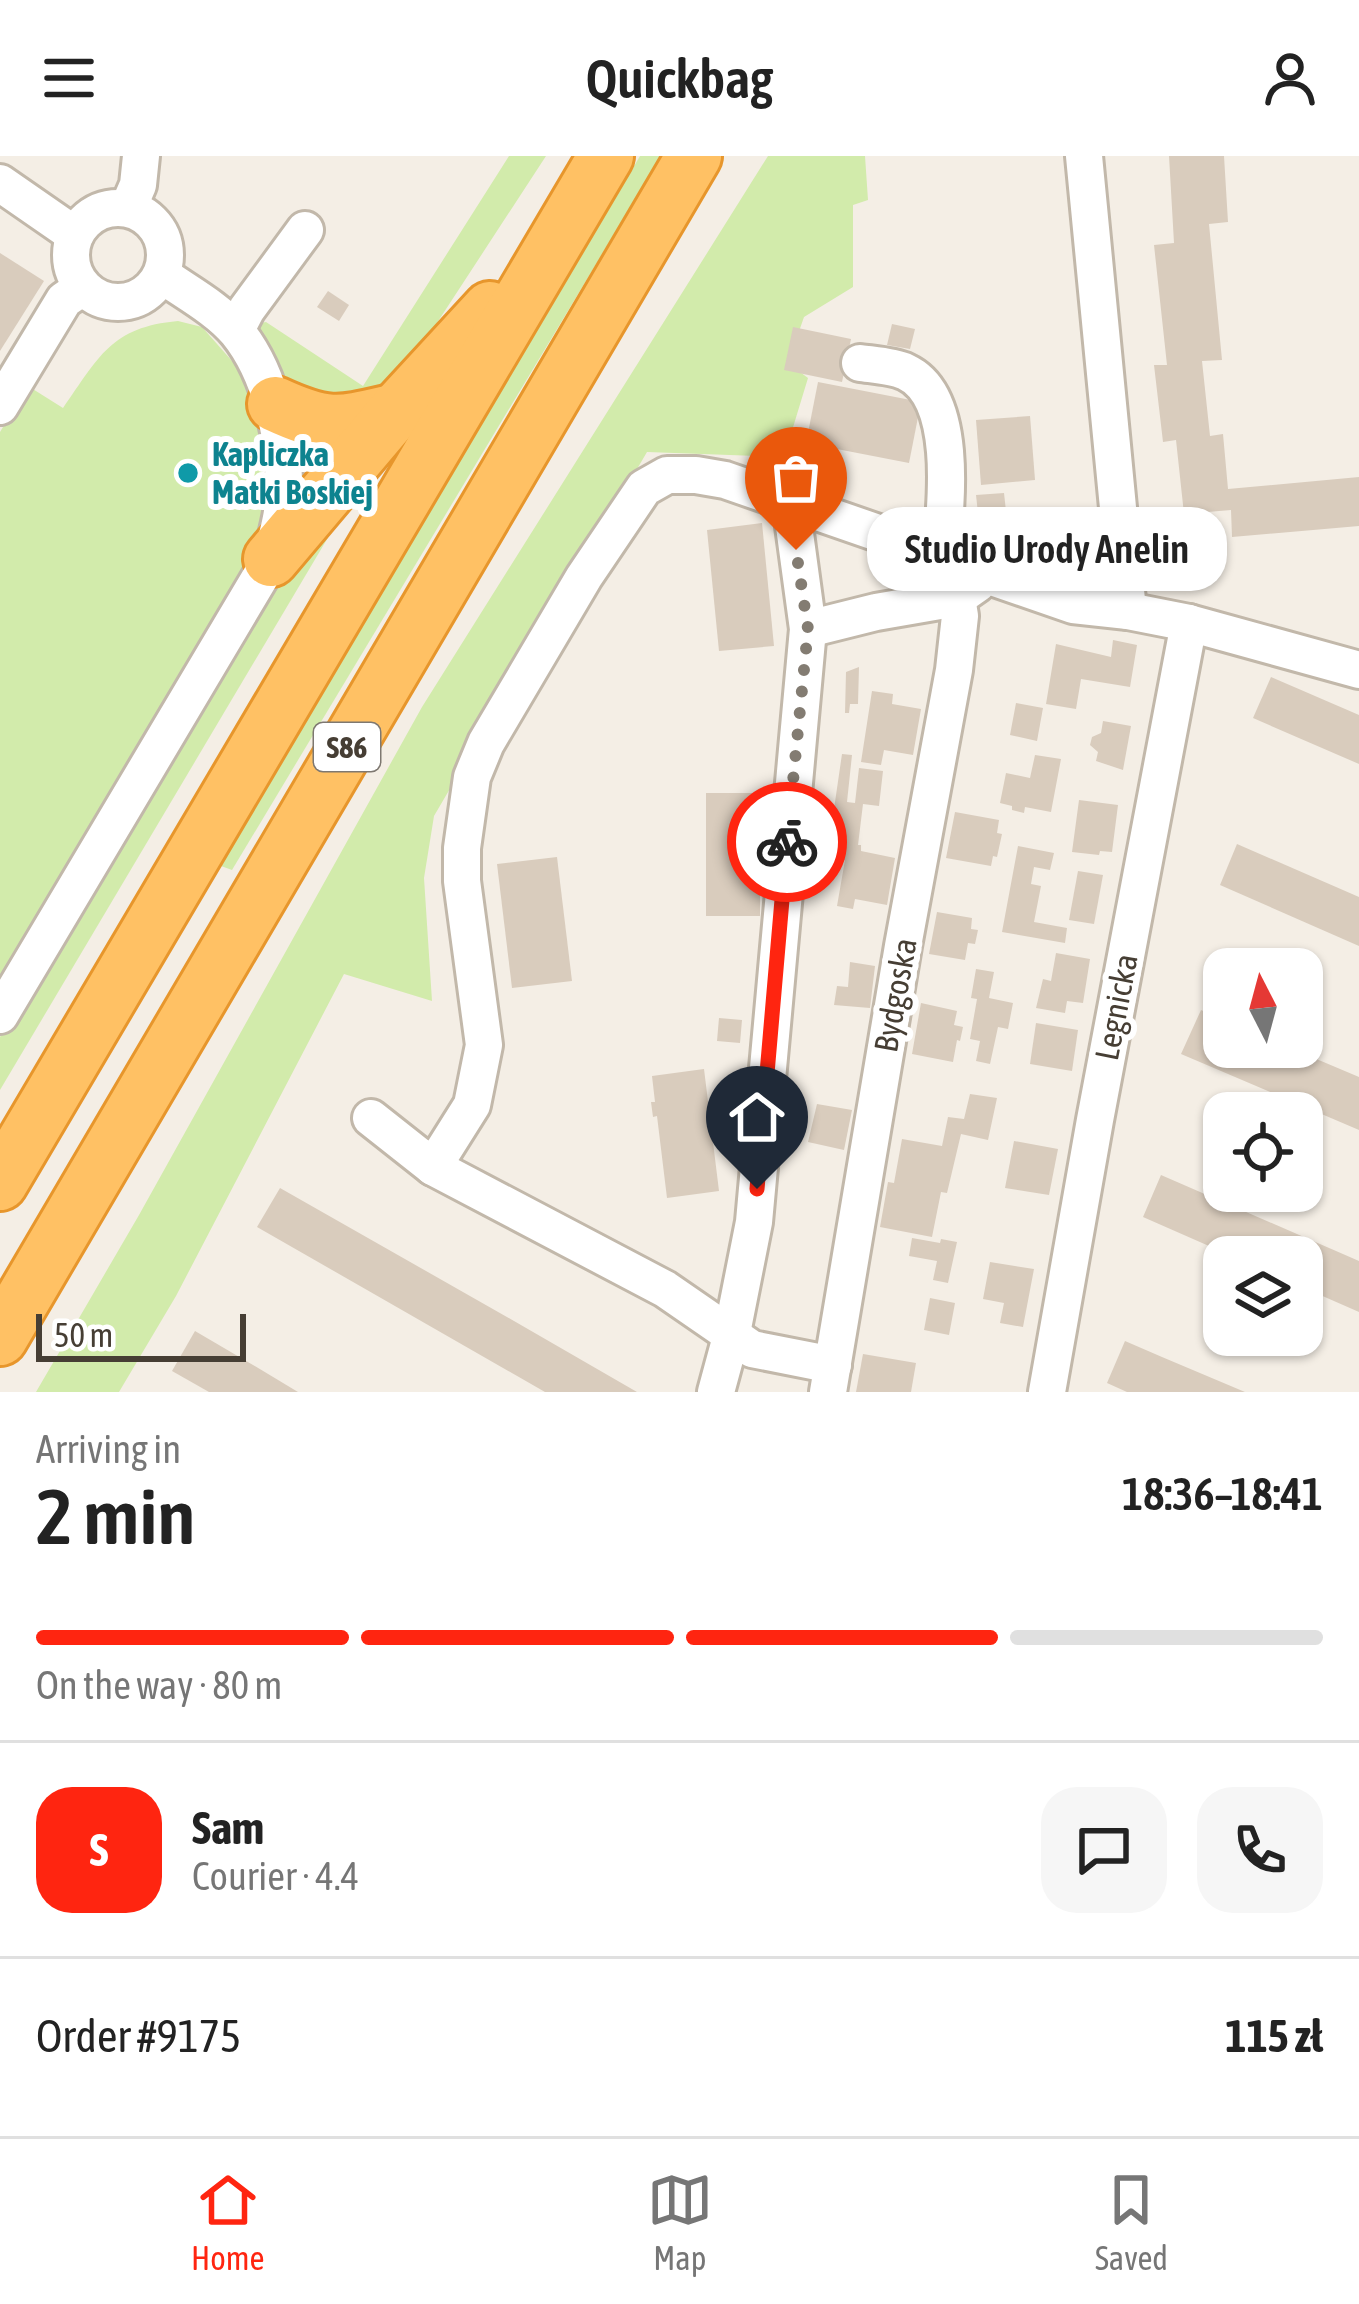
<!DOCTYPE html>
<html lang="en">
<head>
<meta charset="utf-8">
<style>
  body { margin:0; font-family:"Asap Condensed",sans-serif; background:#f6f6f6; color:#222; height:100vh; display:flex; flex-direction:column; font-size:45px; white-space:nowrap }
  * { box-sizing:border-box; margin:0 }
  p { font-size:39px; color:#767676 }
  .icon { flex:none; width:66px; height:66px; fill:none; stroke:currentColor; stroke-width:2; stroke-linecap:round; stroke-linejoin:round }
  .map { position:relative; height:1236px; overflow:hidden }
  .sheet { display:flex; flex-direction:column; background:#fff; flex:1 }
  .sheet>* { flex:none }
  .needle { width:78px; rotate:354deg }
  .tools { position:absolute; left:1203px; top:792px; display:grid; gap:24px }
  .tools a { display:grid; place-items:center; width:120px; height:120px; border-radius:24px; background:#fff; box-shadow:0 3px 9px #0004; font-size:60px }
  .scale { position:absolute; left:36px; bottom:30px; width:210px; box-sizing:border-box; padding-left:12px; border:6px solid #463e34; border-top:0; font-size:33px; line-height:42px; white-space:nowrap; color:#463e34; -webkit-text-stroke:9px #fff; paint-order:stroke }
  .pin { position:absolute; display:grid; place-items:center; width:102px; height:102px; color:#fff; margin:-123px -51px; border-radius:50% 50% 50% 0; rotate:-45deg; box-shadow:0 0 12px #0007 }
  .pin .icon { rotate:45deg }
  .courier { position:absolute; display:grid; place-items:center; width:120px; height:120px; margin:-60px; border:9px solid #ff2510; border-radius:50%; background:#fff; color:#222; box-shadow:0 3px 15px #0007 }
  .bubble { position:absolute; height:84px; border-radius:36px; background:#fff; box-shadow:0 3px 9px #0004; font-size:39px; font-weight:600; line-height:84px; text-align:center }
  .summary em { font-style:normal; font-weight:600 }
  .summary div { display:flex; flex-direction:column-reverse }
  .summary { display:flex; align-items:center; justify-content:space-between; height:204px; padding:0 36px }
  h1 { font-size:78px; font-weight:600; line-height:90px }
  .bar { display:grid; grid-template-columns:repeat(4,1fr); gap:18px 12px; align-content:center; height:144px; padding:0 36px }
  .bar i { height:15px; border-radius:9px; background:#e0e0e0 }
  .bar .selected { background:#ff2510 }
  .bar p { grid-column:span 4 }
  .line { display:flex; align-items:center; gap:30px; padding:0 36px; border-top:3px solid #e0e0e0 }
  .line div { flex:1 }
  .round { display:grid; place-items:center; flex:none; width:126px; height:126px; border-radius:36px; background:#f6f6f6 }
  header { display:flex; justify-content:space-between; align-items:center; height:156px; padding:0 36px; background:#fff; font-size:54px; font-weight:600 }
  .dock { display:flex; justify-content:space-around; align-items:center; height:168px; border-top:3px solid #e0e0e0; background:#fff; font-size:33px; color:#767676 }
  .dock a { display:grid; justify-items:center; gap:6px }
  .dock .selected { color:#ff2510 }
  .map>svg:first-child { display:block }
</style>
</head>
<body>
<header><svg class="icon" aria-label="menu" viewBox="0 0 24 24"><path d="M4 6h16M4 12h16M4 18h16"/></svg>Quickbag<svg class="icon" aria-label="person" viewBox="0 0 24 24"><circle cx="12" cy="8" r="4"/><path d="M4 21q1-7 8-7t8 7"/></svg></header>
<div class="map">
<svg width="1359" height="1236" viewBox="0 0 1359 1236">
  <rect width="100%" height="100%" fill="#f4eee5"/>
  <g fill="#d2ebab">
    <path d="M509,0H546L416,199L391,231L349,252L284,225L256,168L266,166L363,230Z"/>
    <path d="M640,0H661L232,714L221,710Z"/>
    <path d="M768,0H865L868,44L853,49V131L804,161L788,207L808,222L784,301L647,296L434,660L424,722L432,845L344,818L176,1140L119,1236H36L139,1059L422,551Z"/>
    <path d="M178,165L202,171L240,214L267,292L274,339L263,392L0,832V276L28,230L63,252C99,201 111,171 178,165Z"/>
    <path d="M377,299L0,934V881L279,417Z"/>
  </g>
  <g fill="#d9ccbd">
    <path d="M1169,0H1224L1228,66L1209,68L1222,204L1202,205L1210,280L1223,278L1228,333L1359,321V370L1232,381L1231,354L1184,358L1176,284L1163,286L1154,209H1167L1154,89L1174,87Z"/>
    <path d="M0,97L44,125L0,195Z"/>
    <path d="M328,135L349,149L339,165L317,151Z"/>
    <path d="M892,168L915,173L910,193L887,189Z"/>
    <path d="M793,171L851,183L842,226L784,214Z"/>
    <path d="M818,226L921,246L909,307L806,287Z"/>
    <path d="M1030,260L1035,324L981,329L976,264Z"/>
    <path d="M1004,337L1006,355L978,357L976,339Z"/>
    <path d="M762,367L774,490L719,495L707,374Z"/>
    <path d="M1113,484L1137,489L1130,531L1081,523L1076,553L1046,548L1056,488L1111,501Z"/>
    <path d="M859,511L858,548H850L849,557H845L846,516Z"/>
    <path d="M1271,521L1359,559V608L1253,562Z"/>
    <path d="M872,535L893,538L892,548L921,553L913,599L884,594L881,609L861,606Z"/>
    <path d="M1016,547L1043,552L1037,585L1010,579Z"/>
    <path d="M1103,565L1131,570L1123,614L1096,605L1098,596L1090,589L1092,581L1101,577Z"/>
    <path d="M842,598L852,599L847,646L855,647L859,612L883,615L879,650L863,648L858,689H861V695L895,702L887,749L855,743L853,753L837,750L845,704L827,701Z"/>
    <path d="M1035,599L1061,603L1051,656L1025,651L1024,657L1012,654V650L1000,647L1006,617L1030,622Z"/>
    <rect x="706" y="637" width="54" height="123"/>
    <path d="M1079,644L1118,649L1112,696L1100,695L1099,699L1072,696Z"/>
    <path d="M955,656L999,664L997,677L1002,678L997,701L993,700L991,710L946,702Z"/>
    <path d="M1237,688L1359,741V790L1220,729Z"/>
    <path d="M1018,690L1054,697L1050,714L1034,711L1031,728L1041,730L1034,766L1067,772L1065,787L1002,776Z"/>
    <path d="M557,701L572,825L512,832L497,708Z"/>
    <path d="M1078,715L1103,719L1094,768L1069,764Z"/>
    <path d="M937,756L972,762L971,773L978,774L975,788L968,787L965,804L929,798Z"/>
    <path d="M1056,797L1090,803L1083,847L1067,845L1065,857L1036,852L1043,823L1051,825Z"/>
    <path d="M850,806L875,810L870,852L834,849L837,830L848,831Z"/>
    <path d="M976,813L994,816L989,842L1013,847L1008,873L998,871L990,908L976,905L980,885L970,883L977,843L971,842Z"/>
    <path d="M921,847L957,855L954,869L963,871L960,885L957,884L953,906L912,898Z"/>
    <path d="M1201,854L1224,864V891H1288L1359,921V974L1181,898Z"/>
    <path d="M719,862L742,864L740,887L717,885Z"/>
    <path d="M1036,867L1078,874L1072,915L1030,908Z"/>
    <path d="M704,913L719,1035L667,1042L657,960L653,961L651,946H655L652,920Z"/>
    <path d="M970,938L997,942L988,984L961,978L947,1037L941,1036L932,1081L880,1071L888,1026L894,1027L902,983L942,990L948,961L964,963Z"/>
    <path d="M817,948L852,954L844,994L808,986Z"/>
    <path d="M1014,985L1058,993L1049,1039L1005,1032Z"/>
    <path d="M1161,1019L1359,1105V1156L1302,1131V1101H1234L1143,1061Z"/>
    <path d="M280,1032L514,1165L637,1236H545L374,1138L257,1071Z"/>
    <path d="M912,1082L940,1087L941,1083L957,1086L948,1127L933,1124L937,1105L909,1100Z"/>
    <path d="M990,1106L1034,1113L1023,1171L1000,1167L1004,1147L983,1143Z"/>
    <path d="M930,1142L955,1147L949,1179L924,1174Z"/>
    <path d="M195,1175L253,1209L298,1236H209L172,1215Z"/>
    <path d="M1125,1185L1162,1201L1245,1236H1127L1107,1227Z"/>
    <path d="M863,1198L916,1207L911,1236H856Z"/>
  </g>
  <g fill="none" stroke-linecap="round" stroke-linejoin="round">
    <g stroke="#c2b8aa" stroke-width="42">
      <g id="minor">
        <path d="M1084,0L1128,455"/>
        <path d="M0,27L75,79"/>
        <circle cx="118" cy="99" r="47"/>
        <path d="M128,52L138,29L141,0"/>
        <path d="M236,174L247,153L305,74"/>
        <path d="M860,207C874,209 893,210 906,216C959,241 946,350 941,399"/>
        <path d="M0,250L64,144L83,131"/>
        <path d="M808,473L876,456L957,442L977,428"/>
        <path d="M0,859L271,403C275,385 282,366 283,347C288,293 272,219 237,176C218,153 186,136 162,119"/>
        <path d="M371,962L433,1011L472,949L484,889L462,725V692L472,621L486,587L584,421L644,332L667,319H696L725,324L956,404L989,420L1073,449L1128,455L1189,467L1359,514"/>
        <path d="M433,1011L665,1133L752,1193L833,1209"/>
        <path d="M716,1236L732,1177L754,1066L808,473L791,348"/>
        <path d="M828,1236L903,790L954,514L960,460L957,442"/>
        <path d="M1047,1236L1095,964L1189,467"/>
      </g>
    </g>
    <g stroke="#e7962c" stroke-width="60">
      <g id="highway">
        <path d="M275,248C329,273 340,268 396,255"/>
        <path d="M271,403L396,255L490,153"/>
        <path d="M0,1027L606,0"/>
        <path d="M0,1182L694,0"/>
      </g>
    </g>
    <use href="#minor" stroke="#fff" stroke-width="36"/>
    <use href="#highway" stroke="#ffc164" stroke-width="54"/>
  </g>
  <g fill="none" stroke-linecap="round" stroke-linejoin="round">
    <path stroke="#837c72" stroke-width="12" stroke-dasharray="0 21.6" d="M787,686L808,473L796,394"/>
    <path stroke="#ff2510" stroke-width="15" d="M757,1033L787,686"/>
  </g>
  <circle fill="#0f9aa8" stroke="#fff" stroke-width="4.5" cx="188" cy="317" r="12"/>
  <g text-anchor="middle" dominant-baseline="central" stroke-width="12" stroke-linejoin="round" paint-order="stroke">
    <rect fill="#fff" stroke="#7e7871" stroke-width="3" x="314" y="567" width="66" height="48" rx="9"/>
    <g font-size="30" font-weight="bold" fill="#463e34">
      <text x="347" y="591">S86</text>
    </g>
    <g font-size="33" font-weight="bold" fill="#0d838f" stroke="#fff" text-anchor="start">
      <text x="212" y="298">Kapliczka<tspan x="212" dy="38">Matki Boskiej</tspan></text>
    </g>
    <g font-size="33" fill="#463e34" stroke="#fff">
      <text transform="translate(895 839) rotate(-80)">Bydgoska</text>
      <text transform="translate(1116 851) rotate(-79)">Legnicka</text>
    </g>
  </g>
</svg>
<div class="tools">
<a><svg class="needle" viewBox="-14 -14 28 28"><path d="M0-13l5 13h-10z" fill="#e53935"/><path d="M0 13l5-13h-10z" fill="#767676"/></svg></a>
<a><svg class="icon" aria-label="locate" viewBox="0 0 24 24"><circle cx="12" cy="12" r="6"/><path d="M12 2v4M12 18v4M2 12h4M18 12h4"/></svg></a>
<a><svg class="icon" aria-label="layers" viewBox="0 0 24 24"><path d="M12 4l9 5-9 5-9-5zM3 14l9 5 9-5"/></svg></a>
</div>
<div class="scale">50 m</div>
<div class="pin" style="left:796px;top:394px;background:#ea580c"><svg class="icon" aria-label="bag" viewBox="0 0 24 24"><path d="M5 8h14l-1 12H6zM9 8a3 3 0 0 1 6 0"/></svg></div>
<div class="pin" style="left:757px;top:1033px;background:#1f2937"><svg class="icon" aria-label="home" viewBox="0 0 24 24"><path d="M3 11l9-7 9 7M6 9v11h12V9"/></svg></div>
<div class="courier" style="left:787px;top:686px"><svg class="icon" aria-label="bike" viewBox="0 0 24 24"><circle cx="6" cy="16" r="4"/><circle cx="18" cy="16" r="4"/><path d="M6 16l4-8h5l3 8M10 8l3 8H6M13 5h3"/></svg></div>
<div class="bubble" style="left:867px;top:351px;width:360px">Studio Urody Anelin</div>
</div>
<section class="sheet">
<div class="summary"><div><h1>2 min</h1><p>Arriving in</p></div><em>18:36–18:41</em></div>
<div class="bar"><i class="selected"></i><i class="selected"></i><i class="selected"></i><i></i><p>On the way · 80 m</p></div>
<div class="line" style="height:216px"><b class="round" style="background:#ff2510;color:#fff">S</b><div><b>Sam</b><p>Courier · 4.4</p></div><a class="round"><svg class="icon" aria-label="chat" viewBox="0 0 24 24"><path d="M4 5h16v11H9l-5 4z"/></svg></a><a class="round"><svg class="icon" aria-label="phone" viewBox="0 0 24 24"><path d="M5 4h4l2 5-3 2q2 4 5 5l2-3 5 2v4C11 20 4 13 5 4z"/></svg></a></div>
<div class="line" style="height:156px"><div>Order #9175</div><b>115 zł</b></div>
</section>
<nav class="dock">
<a class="selected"><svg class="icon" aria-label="home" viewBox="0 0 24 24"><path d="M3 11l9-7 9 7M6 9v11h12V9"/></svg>Home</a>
<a><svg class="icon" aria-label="map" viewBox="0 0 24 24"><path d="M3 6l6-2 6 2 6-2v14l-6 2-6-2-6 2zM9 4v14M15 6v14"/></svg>Map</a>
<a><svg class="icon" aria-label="saved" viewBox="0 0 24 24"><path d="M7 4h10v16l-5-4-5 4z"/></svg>Saved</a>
</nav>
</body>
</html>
